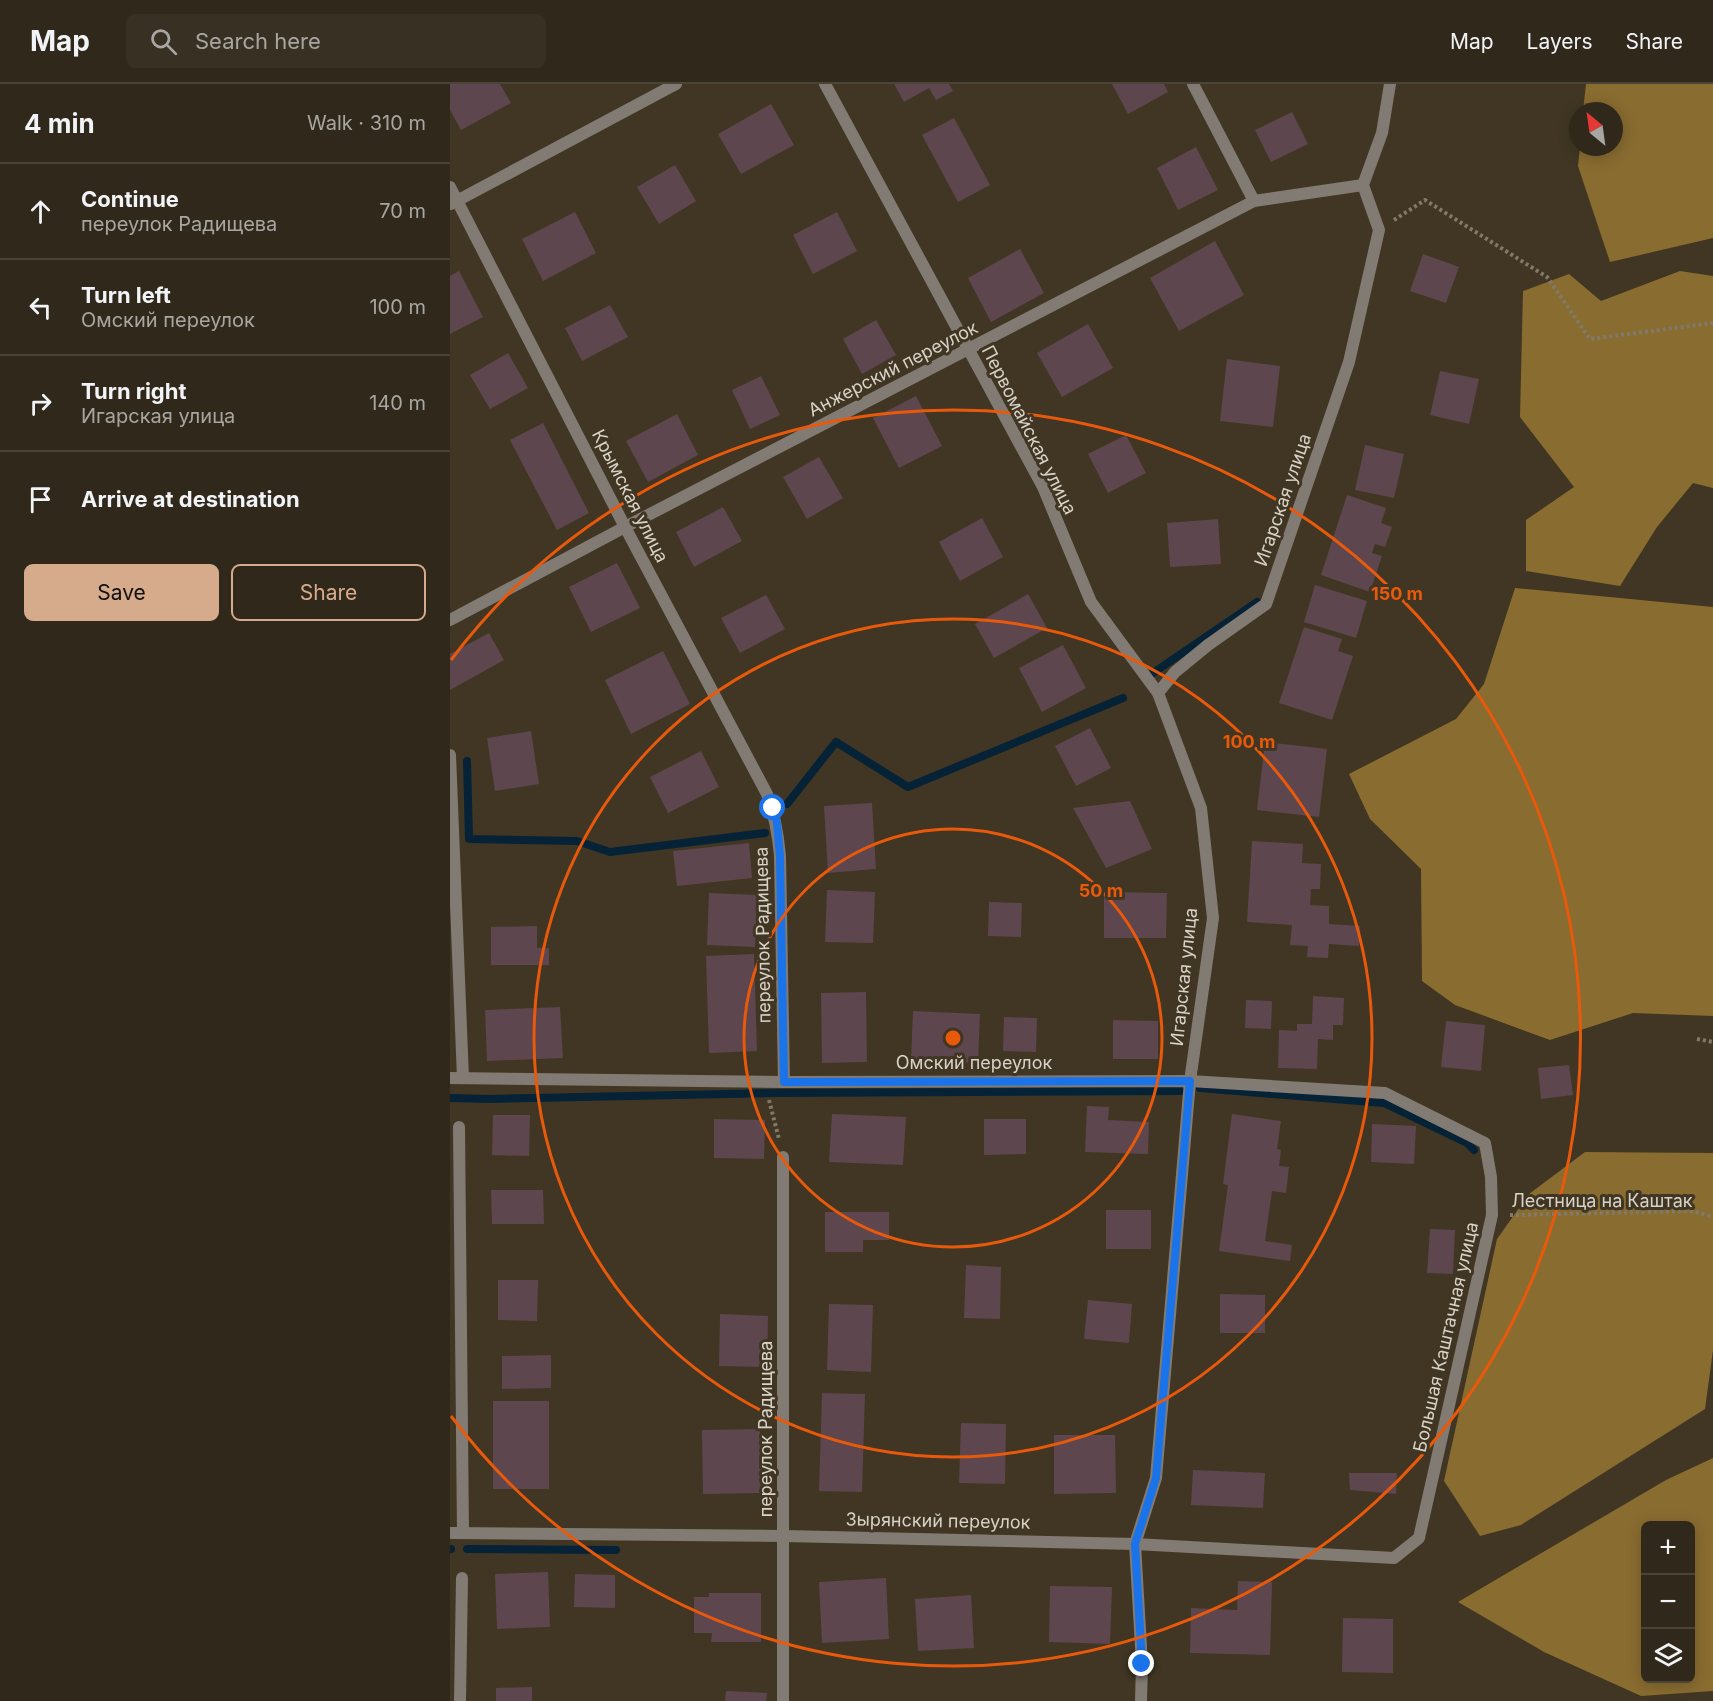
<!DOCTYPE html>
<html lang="en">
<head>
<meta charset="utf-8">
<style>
  :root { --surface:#30281a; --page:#383023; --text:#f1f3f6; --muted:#a8a6a2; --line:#4b4439; --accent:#d6ab8b }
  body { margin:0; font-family:Inter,sans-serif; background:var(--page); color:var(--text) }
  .controls { position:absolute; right:18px; bottom:18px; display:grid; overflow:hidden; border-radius:9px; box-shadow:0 3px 15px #0003 }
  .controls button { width:54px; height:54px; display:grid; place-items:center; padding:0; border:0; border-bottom:2px solid var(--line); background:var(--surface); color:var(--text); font:30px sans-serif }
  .compass { position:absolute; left:1119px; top:18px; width:54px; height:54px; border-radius:50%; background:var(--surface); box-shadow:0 3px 15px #0003; rotate:331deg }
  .stop { position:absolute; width:18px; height:18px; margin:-14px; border:4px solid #1a73e8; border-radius:50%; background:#fff }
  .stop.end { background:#1a73e8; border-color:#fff; box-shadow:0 2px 6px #0008 }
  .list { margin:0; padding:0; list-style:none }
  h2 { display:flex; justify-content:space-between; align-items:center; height:78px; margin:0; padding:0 24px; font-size:26px }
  h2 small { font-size:20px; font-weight:400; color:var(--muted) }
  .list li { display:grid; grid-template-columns:39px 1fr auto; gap:18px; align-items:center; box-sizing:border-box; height:96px; padding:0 24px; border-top:2px solid var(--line) }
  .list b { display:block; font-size:22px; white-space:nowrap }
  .list p { margin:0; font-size:20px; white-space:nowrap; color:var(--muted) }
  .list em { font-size:20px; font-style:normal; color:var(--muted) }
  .actions { display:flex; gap:12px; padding:18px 24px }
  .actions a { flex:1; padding:14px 0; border:2px solid var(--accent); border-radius:9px; text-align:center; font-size:21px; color:var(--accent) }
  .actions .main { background:var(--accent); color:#111 }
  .icon { flex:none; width:33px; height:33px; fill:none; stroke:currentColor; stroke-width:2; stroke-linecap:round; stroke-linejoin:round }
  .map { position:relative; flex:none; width:1263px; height:1617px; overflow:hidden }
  header { display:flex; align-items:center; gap:36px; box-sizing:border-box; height:84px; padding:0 30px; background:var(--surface); border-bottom:2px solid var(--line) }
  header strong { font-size:28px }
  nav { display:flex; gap:33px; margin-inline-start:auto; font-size:21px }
  .search { width:420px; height:54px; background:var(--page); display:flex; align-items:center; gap:15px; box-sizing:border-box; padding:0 21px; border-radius:9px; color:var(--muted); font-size:22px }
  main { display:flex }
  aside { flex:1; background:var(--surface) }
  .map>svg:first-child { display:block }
  .forest { fill:#896c30; fill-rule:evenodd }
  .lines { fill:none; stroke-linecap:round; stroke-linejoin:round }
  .stream { stroke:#062237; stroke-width:8 }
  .building { fill:#5d464d }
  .path { stroke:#817969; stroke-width:4; stroke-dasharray:3 3; stroke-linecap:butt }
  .street { stroke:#827b73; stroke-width:12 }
  .route { stroke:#1a73e8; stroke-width:8 }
  .ring { fill:none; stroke:#e8590c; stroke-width:3 }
  .labels { text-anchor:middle; stroke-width:6; stroke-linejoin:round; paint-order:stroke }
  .street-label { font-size:18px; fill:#d8d2c7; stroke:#403623 }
  .centre { fill:#e8590c; stroke:#403623; stroke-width:3 }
  .ring-label { font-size:18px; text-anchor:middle; font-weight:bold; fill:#e8590c; stroke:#403623; stroke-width:6; stroke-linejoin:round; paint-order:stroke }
</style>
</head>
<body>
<header>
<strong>Map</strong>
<div class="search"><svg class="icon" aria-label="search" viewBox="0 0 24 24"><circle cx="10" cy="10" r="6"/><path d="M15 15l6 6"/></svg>Search here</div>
<nav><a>Map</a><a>Layers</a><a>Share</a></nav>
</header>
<main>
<aside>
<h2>4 min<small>Walk · 310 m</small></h2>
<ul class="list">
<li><svg class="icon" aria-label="ahead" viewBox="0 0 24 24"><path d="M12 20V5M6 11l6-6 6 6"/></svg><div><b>Continue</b><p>переулок Радищева</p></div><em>70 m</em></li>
<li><svg class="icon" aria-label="left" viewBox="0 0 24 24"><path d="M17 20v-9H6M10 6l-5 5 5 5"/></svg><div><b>Turn left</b><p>Омский переулок</p></div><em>100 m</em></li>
<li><svg class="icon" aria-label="right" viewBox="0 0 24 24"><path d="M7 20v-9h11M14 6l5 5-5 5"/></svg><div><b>Turn right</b><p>Игарская улица</p></div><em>140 m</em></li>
<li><svg class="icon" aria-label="arrive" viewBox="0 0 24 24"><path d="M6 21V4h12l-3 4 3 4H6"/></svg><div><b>Arrive at destination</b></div></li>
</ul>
<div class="actions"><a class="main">Save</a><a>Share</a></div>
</aside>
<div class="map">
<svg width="1263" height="1617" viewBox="0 0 1263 1617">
  <rect width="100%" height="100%" fill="#403623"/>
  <!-- forest -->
  <g class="forest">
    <polygon points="1136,0 1263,0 1263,154 1160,178 1128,82 1130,63 1164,63 1164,27 1133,27"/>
    <polygon points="1230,187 1263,192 1263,404 1243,399 1207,443 1170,502 1076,487 1076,436 1124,403 1070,333 1073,207 1119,190 1151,217"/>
    <polygon points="1065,504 1263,523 1263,932 1183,929 1100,956 1005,921 972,897 971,785 920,735 899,690 1006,635 1034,600"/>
    <polygon points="1135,1068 1263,1069 1263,1266 1255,1325 1071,1441 1030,1452 994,1397 1047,1155 1079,1110"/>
    <path d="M 1263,1374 L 1263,1607 L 1191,1612 L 1094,1568 L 1008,1518 L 1216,1396 ZM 1196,1442 L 1240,1442 L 1240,1594 L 1196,1594 Z"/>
  </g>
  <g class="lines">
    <!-- stream -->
    <g class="stream">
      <polyline points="703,589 807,518"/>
      <polyline points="17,677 19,755 127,757 160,768 315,749"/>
      <polyline points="337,720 386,658 458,703 673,614"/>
      <polyline points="750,1004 934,1019 1017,1059 1024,1066"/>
      <polyline points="0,1014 40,1015 326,1009 731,1007"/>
      <polyline points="0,1465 1,1465"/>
      <polyline points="17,1465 166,1466"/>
    </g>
  </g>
  <!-- building -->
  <g class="building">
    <polygon points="0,0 50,0 61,19 11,46 0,26"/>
    <polygon points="444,0 499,0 503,7 486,16 479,4 454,18"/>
    <polygon points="662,0 714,0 718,8 678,30"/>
    <polygon points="321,20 344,61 291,90 268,50"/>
    <polygon points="842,28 858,60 821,78 805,46"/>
    <polygon points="504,34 540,101 508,118 472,51"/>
    <polygon points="746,63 768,106 728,126 707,84"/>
    <polygon points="225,81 246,117 209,140 187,103"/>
    <polygon points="125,128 146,169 93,197 72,155"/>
    <polygon points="387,128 407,167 363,190 343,151"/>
    <polygon points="765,157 794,211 729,247 700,194"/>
    <polygon points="570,165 594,209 541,238 518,194"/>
    <polygon points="973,170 1009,183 996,219 960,207"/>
    <polygon points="9,187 33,233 0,250 0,192"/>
    <polygon points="160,221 178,253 132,277 115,244"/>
    <polygon points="426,236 446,271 412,290 393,255"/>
    <polygon points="638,240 663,284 612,313 587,269"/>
    <polygon points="58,269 78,304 40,325 20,291"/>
    <polygon points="777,275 830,282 823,343 770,337"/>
    <polygon points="990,287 1029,295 1019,340 980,331"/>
    <polygon points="311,292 330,331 300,345 282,306"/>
    <polygon points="466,312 492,362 449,384 423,334"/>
    <polygon points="227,330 248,371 198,398 176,357"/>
    <polygon points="93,339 139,429 107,446 60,356"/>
    <polygon points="676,351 696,389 658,409 638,370"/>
    <polygon points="915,361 954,370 944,414 905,406"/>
    <polygon points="369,373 393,414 357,435 333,393"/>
    <polygon points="897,411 936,424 931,439 942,443 935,463 925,460 922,469 932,472 920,508 871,491"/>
    <polygon points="273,423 292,457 244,483 226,448"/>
    <polygon points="532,434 553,473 510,497 489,458"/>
    <polygon points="768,435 771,480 720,483 717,439"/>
    <polygon points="167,479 190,524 141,548 119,503"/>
    <polygon points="865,501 917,517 906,554 854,538"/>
    <polygon points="578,510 597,544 544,574 525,540"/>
    <polygon points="316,511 335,545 290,569 271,534"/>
    <polygon points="854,543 892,555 888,567 903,572 882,636 829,619"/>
    <polygon points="39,549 54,576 0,606 0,570"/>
    <polygon points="613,561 636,604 592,628 569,584"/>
    <polygon points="213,567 240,620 181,650 155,596"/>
    <polygon points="640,644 661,684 626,702 605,662"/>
    <polygon points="81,647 89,700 45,707 37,654"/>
    <polygon points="815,658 877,665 869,733 807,726"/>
    <polygon points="251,667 269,703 218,729 200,693"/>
    <polygon points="680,717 702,765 656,784 623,724"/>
    <polygon points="422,719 426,785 378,789 374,722"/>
    <polygon points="802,757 853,760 852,779 871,780 870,805 861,805 860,821 879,822 879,840 910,842 909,862 879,860 878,874 857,873 858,862 840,861 842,841 797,838"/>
    <polygon points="299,759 302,794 227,802 223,767"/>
    <polygon points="377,806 425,808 423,859 375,858"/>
    <polygon points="654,808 717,809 716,854 654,854"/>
    <polygon points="259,809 307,811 305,863 257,861"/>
    <polygon points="539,818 572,819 571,853 538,852"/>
    <polygon points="87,842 87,864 99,864 99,881 41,881 41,843"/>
    <polygon points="304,870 307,967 259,969 256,872"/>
    <polygon points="416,908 417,978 372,979 371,909"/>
    <polygon points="863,912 894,914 893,941 883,941 883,956 868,955 867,985 828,984 829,946 847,947 847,940 862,940"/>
    <polygon points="796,916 822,917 821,945 795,944"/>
    <polygon points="110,923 113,974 37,977 35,926"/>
    <polygon points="463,927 530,930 528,979 461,976"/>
    <polygon points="554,933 587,934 586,968 553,967"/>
    <polygon points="663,936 708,937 708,975 663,975"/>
    <polygon points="996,937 1035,941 1031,987 991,983"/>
    <polygon points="1119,981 1123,1011 1091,1015 1088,984"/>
    <polygon points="637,1022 659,1023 658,1036 699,1038 698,1070 635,1068"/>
    <polygon points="382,1030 456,1033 453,1081 379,1078"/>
    <polygon points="782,1030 831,1037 827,1065 831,1066 829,1082 839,1083 836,1109 822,1107 815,1157 842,1161 840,1177 769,1167 778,1101 773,1100"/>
    <polygon points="43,1031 80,1031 79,1072 42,1071"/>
    <polygon points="264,1035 315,1036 314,1075 264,1074"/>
    <polygon points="534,1035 576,1035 576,1070 534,1071"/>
    <polygon points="922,1040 966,1042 964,1080 921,1078"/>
    <polygon points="41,1106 93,1106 94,1140 42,1140"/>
    <rect x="656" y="1126" width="45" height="39"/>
    <polygon points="375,1128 439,1128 439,1156 413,1156 413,1168 375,1168"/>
    <polygon points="980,1145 1005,1146 1003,1190 977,1189"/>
    <polygon points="516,1181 551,1183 550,1235 514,1234"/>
    <polygon points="48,1196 88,1196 87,1237 48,1236"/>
    <polygon points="770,1210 815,1211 815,1249 770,1249"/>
    <polygon points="638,1216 682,1220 679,1259 634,1255"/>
    <polygon points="379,1220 423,1221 421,1288 377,1286"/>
    <polygon points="270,1230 318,1232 317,1283 269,1282"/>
    <polygon points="101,1271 101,1304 52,1305 52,1272"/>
    <polygon points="372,1309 415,1310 412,1408 369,1407"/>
    <rect x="43" y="1317" width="56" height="88"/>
    <polygon points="511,1339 556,1340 555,1400 509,1399"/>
    <polygon points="310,1345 311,1409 253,1410 252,1346"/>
    <polygon points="604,1351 665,1351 666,1409 604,1410"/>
    <polygon points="743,1386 815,1389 813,1424 741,1421"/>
    <polygon points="899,1389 947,1389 946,1410 900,1406"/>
    <polygon points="98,1488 100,1543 47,1545 45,1490"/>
    <polygon points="125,1490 165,1491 165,1524 124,1523"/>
    <polygon points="436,1494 439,1555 372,1559 369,1498"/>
    <polygon points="788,1497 822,1498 820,1571 740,1569 741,1524 787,1526"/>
    <polygon points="600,1502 662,1503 660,1560 599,1558"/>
    <polygon points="259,1509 311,1509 311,1558 261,1558 262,1549 244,1549 244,1513 259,1513"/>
    <polygon points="521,1511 524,1564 468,1567 465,1515"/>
    <polygon points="893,1534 943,1535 943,1589 892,1588"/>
    <polygon points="82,1603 82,1617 46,1617 46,1604"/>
    <polygon points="276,1607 317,1609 316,1617 275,1617"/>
  </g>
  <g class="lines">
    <!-- path -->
    <g class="path">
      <polyline points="944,136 975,116 1097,193 1140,255 1263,239"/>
      <polyline points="1247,955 1263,958"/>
      <polyline points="319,1016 329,1055"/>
      <polyline points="1060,1131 1243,1127 1263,1133"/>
    </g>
    <!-- street -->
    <g class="street">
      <polyline points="375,0 593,403 641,518 708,609"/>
      <polyline points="743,0 804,117"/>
      <path d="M 0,103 L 175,443 L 317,710 C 325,731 328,750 330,772 L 334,998"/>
      <polyline points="1,120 226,0"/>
      <polyline points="0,536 175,443 804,117 913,101"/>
      <polyline points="0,671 13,994"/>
      <polyline points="0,994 334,998 740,997 935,1009 1035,1059 1041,1093 1042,1131 969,1454 944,1474 685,1460 334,1452 0,1449"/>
      <polyline points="9,1043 13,1449"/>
      <polyline points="10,1617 12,1494"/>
      <polyline points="333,1617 333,1073"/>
      <polyline points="691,1617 692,1580 685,1460 706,1394 740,997 763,834 751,724 708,609 725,588 758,561 816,520 899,278 929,146 913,101 932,49 940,0"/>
    </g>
  </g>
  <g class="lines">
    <!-- route -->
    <polyline class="route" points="323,724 327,739 330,772 334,998 740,997 706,1394 685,1460 692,1580"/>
  </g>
  <!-- distance rings -->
  <g class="ring">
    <circle cx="503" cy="954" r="209"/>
    <circle cx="503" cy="954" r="419"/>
    <path d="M1 576A628 628 0 1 1 1 1332"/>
  </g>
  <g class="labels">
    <!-- street labels -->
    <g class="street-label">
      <text transform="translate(443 285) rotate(-27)" y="6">Анжерский переулок</text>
      <text transform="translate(579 346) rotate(63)" y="6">Первомайская улица</text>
      <text transform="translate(180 412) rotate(63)" y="6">Крымская улица</text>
      <text transform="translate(833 416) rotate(-71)" y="6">Игарская улица</text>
      <text transform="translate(313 851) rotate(-91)" y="6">переулок Радищева</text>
      <text transform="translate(734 893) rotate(-84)" y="6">Игарская улица</text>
      <text x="524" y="985">Омский переулок</text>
      <text x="1152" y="1123">Лестница на Каштак</text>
      <text transform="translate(996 1253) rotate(-77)" y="6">Большая Каштачная улица</text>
      <text transform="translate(316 1345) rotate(-90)" y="6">переулок Радищева</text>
      <text transform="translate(488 1437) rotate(1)" y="6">Зырянский переулок</text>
    </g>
  </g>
  <circle cx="503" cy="954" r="9" class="centre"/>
  <g class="ring-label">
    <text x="947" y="516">150 m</text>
    <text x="799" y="664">100 m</text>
    <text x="651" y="813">50 m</text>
  </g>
</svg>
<div class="controls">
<button>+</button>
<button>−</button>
<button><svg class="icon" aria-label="layers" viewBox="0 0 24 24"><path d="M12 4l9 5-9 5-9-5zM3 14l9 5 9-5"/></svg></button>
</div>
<svg class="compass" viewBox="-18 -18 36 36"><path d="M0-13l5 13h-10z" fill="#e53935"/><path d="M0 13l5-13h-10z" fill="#a8a6a2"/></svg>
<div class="stop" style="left:323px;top:724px"></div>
<div class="stop end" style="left:692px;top:1580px"></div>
</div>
</main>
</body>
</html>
